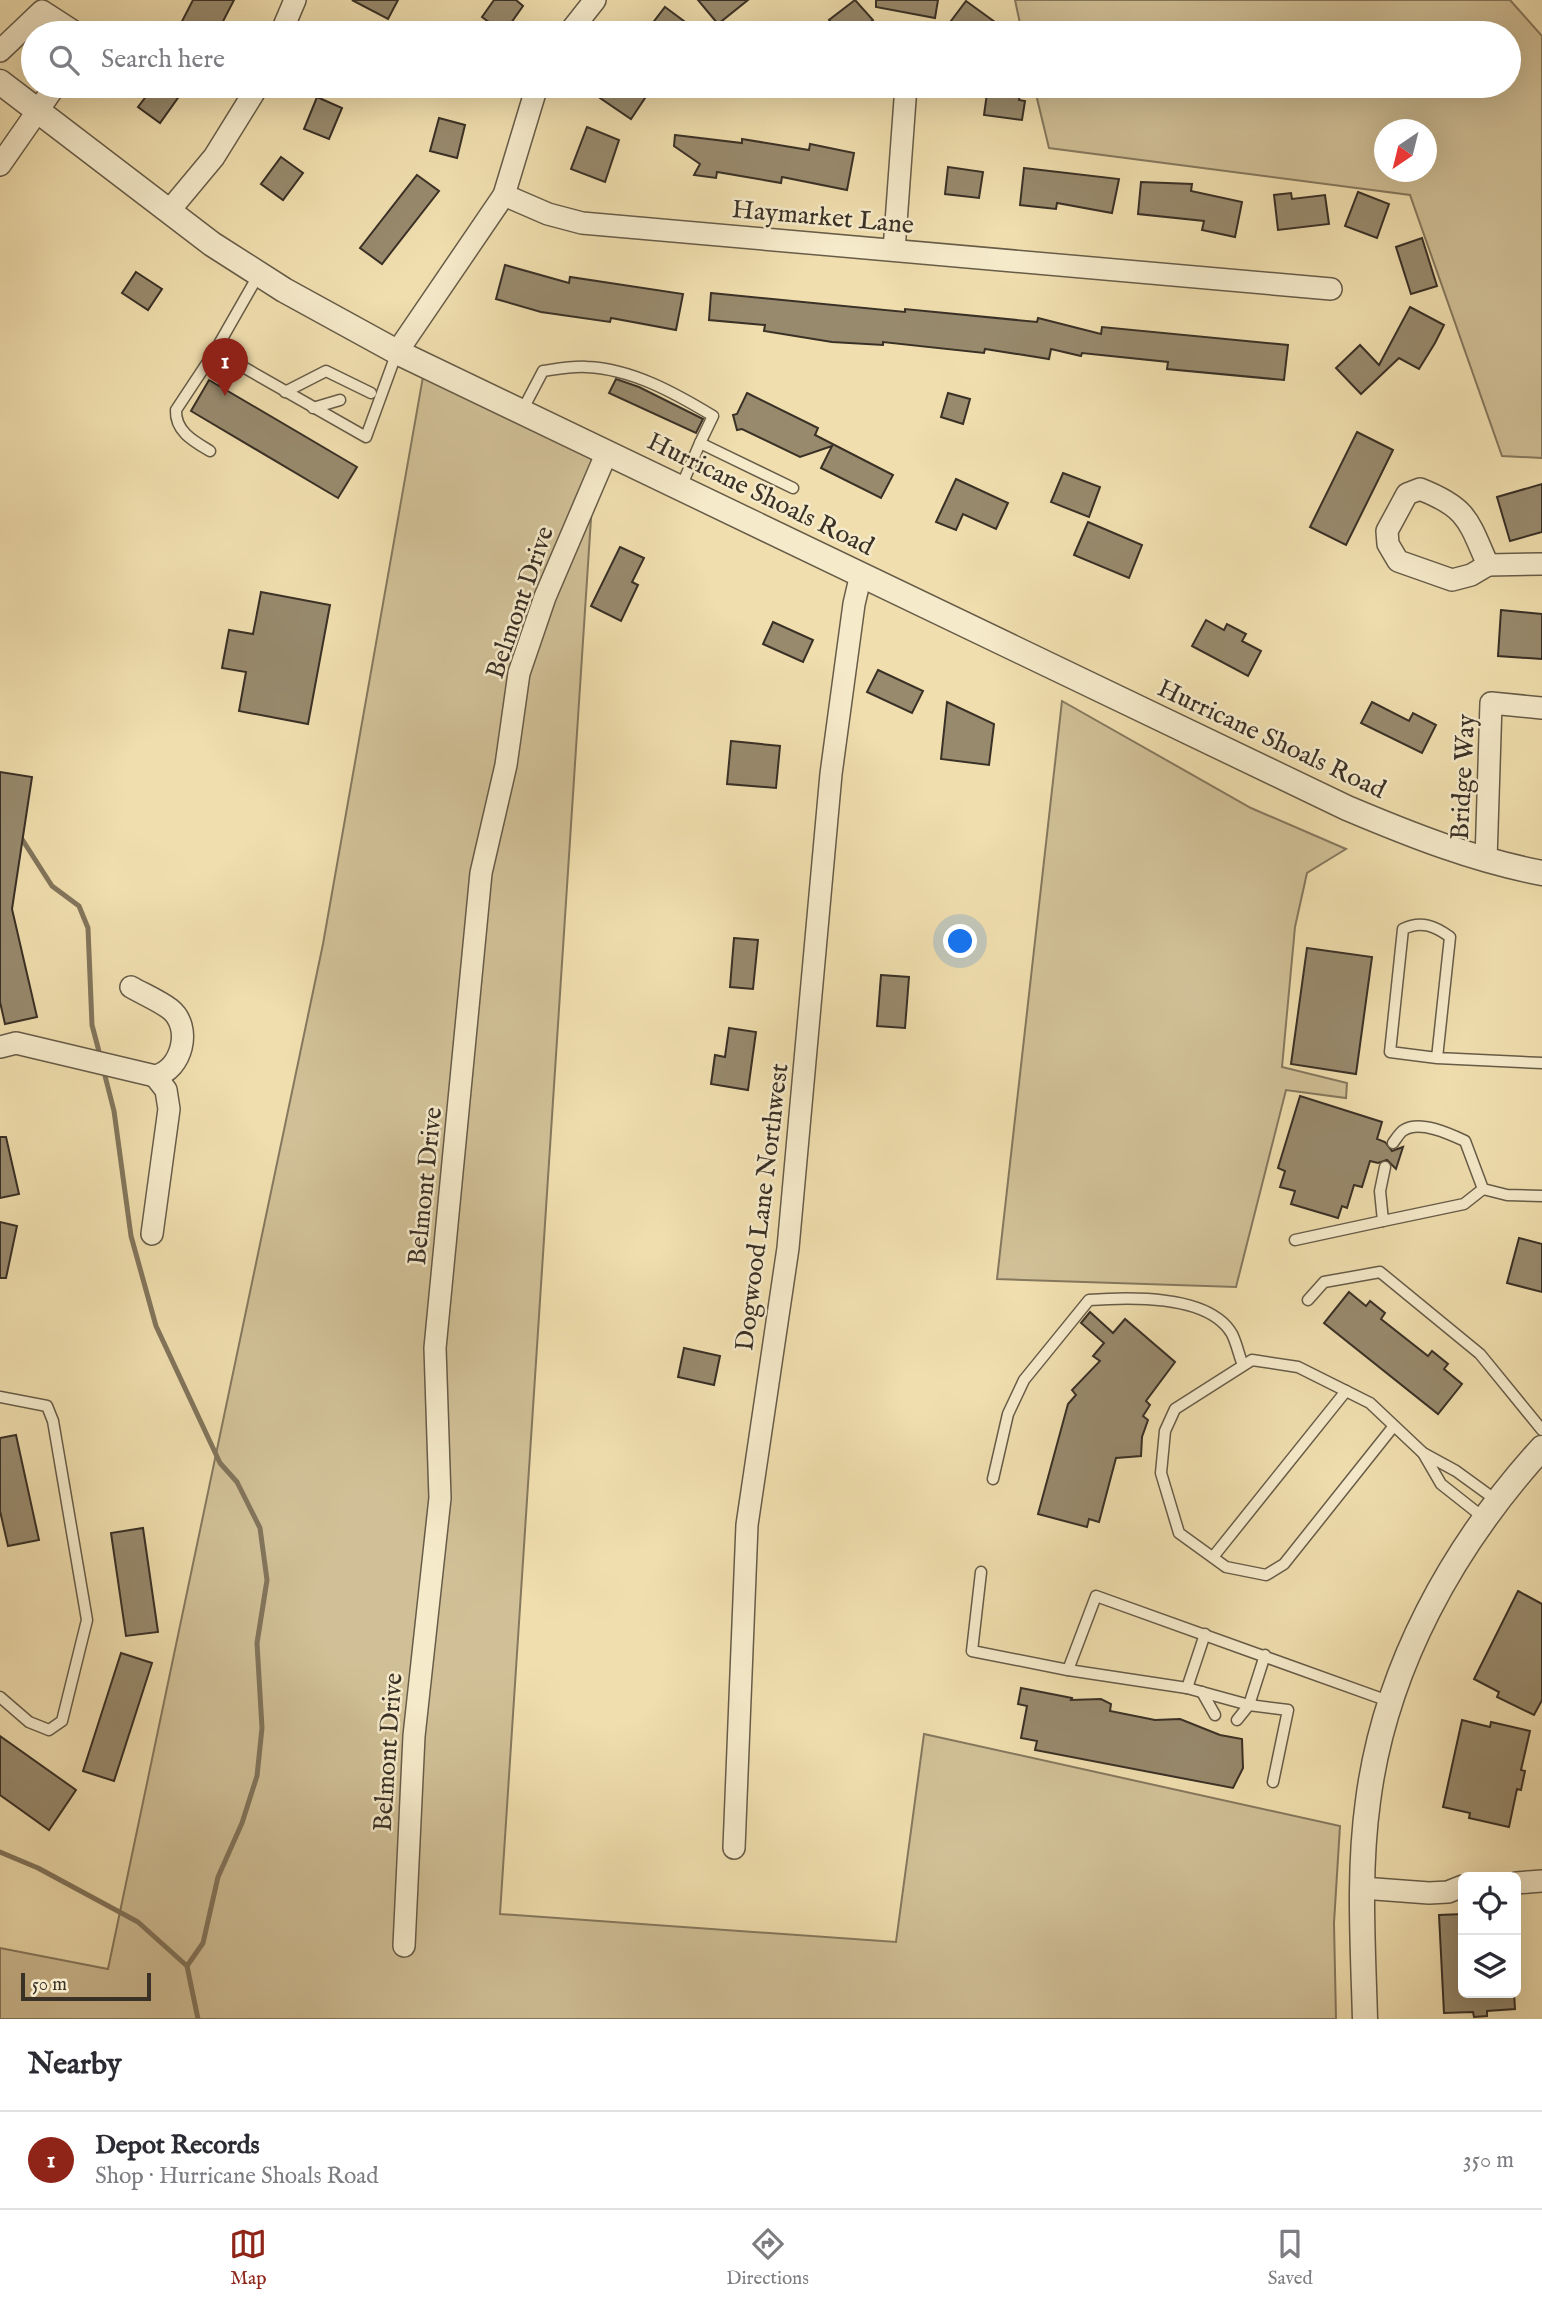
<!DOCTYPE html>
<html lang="en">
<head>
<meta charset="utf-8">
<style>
  :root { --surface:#fff; --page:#f2f2f3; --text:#2b2b33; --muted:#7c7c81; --line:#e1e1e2; --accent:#8f2418 }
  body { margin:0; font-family:"IM FELL English",serif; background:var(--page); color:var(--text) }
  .controls { position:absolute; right:21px; bottom:21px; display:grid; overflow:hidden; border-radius:10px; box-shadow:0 7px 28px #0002 }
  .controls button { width:63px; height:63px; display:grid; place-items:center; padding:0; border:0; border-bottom:2px solid var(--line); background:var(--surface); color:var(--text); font:35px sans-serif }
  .compass { position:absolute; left:1374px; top:119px; width:63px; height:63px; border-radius:50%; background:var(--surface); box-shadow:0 7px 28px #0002; rotate:215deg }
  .scale { position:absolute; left:21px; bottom:18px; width:130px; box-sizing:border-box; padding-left:7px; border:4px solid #393026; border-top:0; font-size:19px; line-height:24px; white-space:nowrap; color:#393026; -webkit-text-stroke:5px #f5eaca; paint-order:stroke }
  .you { position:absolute; left:961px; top:942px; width:24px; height:24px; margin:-18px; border:5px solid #fff; border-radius:50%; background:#1a73e8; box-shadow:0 0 0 10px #1a73e833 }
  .badge { display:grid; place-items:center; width:46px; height:46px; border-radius:50%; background:var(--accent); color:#fff; font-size:23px; font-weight:700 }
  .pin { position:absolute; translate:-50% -58px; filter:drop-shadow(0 2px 4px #0008) }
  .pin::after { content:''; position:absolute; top:37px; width:24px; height:21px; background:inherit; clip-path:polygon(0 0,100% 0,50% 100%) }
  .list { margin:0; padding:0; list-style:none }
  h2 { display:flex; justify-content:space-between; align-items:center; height:91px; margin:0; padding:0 28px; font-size:30px }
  h2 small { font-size:23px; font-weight:400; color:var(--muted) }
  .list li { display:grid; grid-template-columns:46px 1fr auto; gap:21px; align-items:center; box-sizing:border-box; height:98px; padding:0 28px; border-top:2px solid var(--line) }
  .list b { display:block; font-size:26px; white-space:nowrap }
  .list p { margin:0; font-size:23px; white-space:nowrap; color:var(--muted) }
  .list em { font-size:23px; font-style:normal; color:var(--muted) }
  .icon { flex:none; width:38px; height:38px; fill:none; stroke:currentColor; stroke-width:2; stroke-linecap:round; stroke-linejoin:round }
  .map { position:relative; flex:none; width:1542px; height:2019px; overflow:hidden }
  .search { position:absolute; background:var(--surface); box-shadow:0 7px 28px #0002; left:21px; right:21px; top:21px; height:77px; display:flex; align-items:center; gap:18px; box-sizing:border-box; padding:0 24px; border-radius:38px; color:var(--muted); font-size:26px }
  .sheet { height:189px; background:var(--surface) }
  nav { display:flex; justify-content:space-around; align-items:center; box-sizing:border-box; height:98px; border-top:2px solid var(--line); background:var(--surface); font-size:19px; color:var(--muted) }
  nav a { display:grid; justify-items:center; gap:4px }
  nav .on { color:var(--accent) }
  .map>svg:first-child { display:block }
  .green { fill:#d1c097; stroke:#85785e; stroke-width:2; fill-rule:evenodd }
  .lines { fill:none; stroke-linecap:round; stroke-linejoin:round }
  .stream { stroke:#82755c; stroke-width:5 }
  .building { fill:#988a6d; stroke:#393026; stroke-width:2 }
  .service-casing { stroke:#675c48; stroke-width:13 }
  .minor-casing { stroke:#675c48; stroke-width:24 }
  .tertiary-casing { stroke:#675c48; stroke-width:27 }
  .service { stroke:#f5eaca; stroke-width:10 }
  .minor { stroke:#f5eaca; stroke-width:21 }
  .tertiary { stroke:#f5eaca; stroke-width:24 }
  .labels { text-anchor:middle; stroke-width:5; stroke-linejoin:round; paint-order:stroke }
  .street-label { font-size:26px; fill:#393026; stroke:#f5eaca }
</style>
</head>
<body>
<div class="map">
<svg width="1542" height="2019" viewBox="0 0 1542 2019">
  <rect width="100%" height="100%" fill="#f0deae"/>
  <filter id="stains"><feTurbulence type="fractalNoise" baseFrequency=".00286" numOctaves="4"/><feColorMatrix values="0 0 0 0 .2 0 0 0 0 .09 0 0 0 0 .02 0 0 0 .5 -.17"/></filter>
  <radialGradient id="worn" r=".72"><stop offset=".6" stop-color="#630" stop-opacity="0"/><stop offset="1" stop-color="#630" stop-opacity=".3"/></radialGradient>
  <!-- green -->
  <g class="green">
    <path d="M 1015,0 L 1510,0 L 1542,36 L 1542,458 L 1502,456 L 1410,195 L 1049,148 L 1034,86 L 1509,86 L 1509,33 L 1022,33 ZM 1384,130 L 1426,130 L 1426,172 L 1384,172 Z"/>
    <polygon points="424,371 595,457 500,1914 896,1942 924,1734 1340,1826 1334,1923 1336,2019 0,2019 0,1948 108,1969 323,944"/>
    <polygon points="1062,701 1251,808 1346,849 1307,873 1295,927 1282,1067 1347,1083 1346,1098 1286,1090 1236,1287 997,1279"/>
  </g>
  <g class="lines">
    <!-- stream -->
    <g class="stream">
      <polyline points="20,836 52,886 79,906 88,928 92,1025 101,1059"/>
      <polyline points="103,1068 114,1111 131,1236 156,1326 220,1463 237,1482 260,1528 267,1580 257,1643 262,1728 257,1776 242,1823 218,1877 203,1943 187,1966"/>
      <polyline points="0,1852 38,1868 138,1922 187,1966 198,2019"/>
    </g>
  </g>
  <!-- building -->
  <g class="building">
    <polygon points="193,0 234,0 217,33 190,33 179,27"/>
    <polygon points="352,0 398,0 388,19"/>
    <polygon points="494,0 516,0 523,6 504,33 482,17"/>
    <polygon points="698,0 748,0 718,24"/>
    <polygon points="855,0 873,20 856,33 840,33 829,20"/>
    <polygon points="876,0 938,0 935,18 876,7"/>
    <polygon points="966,1 1010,33 942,33"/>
    <polygon points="665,7 700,33 645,33"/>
    <polygon points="154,86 167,86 180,95 160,123 138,107"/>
    <polygon points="608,86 653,86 631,119 600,98"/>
    <polygon points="988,86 1021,86 1019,100 1025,101 1022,120 984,115"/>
    <polygon points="317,97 342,108 329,139 304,129"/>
    <polygon points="439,118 465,125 457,158 430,151"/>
    <polygon points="587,127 619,140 605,182 571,169"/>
    <polygon points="675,135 742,143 742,139 809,150 810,144 854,153 847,190 782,177 781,183 717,172 716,178 694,175 700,164 674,146"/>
    <polygon points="281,157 303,173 283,200 261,184"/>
    <polygon points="948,167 983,172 979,198 945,194"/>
    <polygon points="1024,168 1119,179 1112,213 1057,203 1056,209 1020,205"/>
    <polygon points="417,175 439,191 382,264 360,248"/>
    <polygon points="1141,182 1192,184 1191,191 1242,202 1235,237 1202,230 1204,221 1138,214"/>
    <polygon points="1358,192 1389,204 1377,238 1345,226"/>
    <polygon points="1291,193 1292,199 1325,195 1329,224 1278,230 1274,195"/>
    <polygon points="1422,238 1437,286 1411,294 1396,247"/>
    <polygon points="505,265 569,283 570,277 683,294 676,330 611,318 610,322 541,312 496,299"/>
    <polygon points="136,272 162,289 148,310 122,293"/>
    <polygon points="711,293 905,312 905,309 1037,322 1038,318 1101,334 1102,327 1288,345 1284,380 1167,369 1168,362 1082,353 1081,356 1051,349 1049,359 985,349 984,353 883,342 883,345 832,342 764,331 765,325 709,320"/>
    <polygon points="1410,307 1444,325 1435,343 1419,369 1399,358 1361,394 1336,368 1360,345 1379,365"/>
    <polygon points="616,379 639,387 703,419 696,433 609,393"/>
    <polygon points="209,380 357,467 338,498 191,411"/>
    <polygon points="747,393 818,428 815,435 893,475 881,498 821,468 832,446 800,457 742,429 737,430 733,415 737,414"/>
    <polygon points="948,393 970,399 963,424 941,417"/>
    <polygon points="1357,432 1393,450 1346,545 1310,527"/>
    <polygon points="1063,473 1100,487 1089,517 1051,502"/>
    <polygon points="956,479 1008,503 996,529 963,514 956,530 936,522"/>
    <polygon points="1542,484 1542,532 1510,541 1497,497"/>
    <polygon points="1088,522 1142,545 1129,578 1074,555"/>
    <polygon points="620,547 644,558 632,582 638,585 621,621 591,606"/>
    <polygon points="261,592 330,605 308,724 239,711 246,672 222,668 229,630 253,634"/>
    <polygon points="1501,610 1542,614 1542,659 1498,656"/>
    <polygon points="1206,620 1224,630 1227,624 1246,634 1242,641 1261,651 1248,676 1192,646"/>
    <polygon points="773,622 813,640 803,662 763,644"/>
    <polygon points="878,670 923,691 912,713 867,692"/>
    <polygon points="947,702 994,724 989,765 941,759"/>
    <polygon points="1372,702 1409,721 1413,713 1436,725 1422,753 1361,723"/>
    <polygon points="731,741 780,746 776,788 727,784"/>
    <polygon points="0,772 32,777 12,909 37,1017 5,1024 0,1002"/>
    <polygon points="734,938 758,940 753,989 730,987"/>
    <polygon points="1307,948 1372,957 1356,1074 1291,1064"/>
    <polygon points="881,975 909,977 905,1028 877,1026"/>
    <polygon points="729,1028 756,1032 748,1090 711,1084 715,1055 725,1057"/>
    <polygon points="1300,1096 1382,1122 1377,1139 1385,1142 1392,1151 1403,1147 1396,1169 1387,1160 1378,1163 1370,1161 1362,1187 1354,1185 1347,1208 1342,1206 1338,1218 1291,1204 1295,1191 1280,1187 1285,1171 1278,1168"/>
    <polygon points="0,1137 6,1137 19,1194 0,1198"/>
    <polygon points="0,1222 17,1226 6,1278 0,1278"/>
    <polygon points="1519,1238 1542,1244 1542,1292 1507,1283"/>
    <polygon points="1349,1292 1366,1306 1370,1301 1385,1313 1381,1319 1428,1356 1432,1351 1448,1364 1444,1369 1462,1384 1438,1414 1324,1323"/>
    <polygon points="1090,1312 1113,1333 1125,1319 1175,1362 1146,1401 1150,1405 1143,1416 1148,1420 1142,1437 1141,1456 1116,1458 1099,1522 1089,1519 1087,1527 1038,1514 1068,1404 1076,1395 1072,1390 1100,1361 1093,1356 1104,1343 1081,1323"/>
    <polygon points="684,1348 720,1356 714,1385 678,1377"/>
    <polygon points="16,1435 39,1540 8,1546 0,1511 0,1438"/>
    <polygon points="143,1528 158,1632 126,1636 111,1533"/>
    <polygon points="1518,1591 1542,1604 1542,1700 1534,1715 1497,1697 1499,1692 1474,1679"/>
    <polygon points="121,1653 152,1663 114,1781 83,1771"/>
    <polygon points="1021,1688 1072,1698 1071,1700 1101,1699 1111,1704 1110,1711 1155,1720 1180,1719 1220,1735 1242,1739 1243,1768 1233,1788 1035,1750 1037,1741 1021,1738 1027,1706 1018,1704"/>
    <polygon points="1462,1720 1490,1727 1491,1722 1530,1731 1521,1770 1525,1771 1521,1790 1517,1789 1509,1827 1469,1818 1470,1813 1443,1807"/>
    <polygon points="0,1736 76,1790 49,1830 0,1795"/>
    <polygon points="1463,1914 1463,1993 1514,1993 1515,2009 1487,2011 1487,2016 1474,2017 1473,2012 1444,2013 1439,1915"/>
  </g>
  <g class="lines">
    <!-- service casing -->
    <g class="service-casing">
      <g id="service">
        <polyline points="259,274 215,351 366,437 397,352"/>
        <polyline points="285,392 326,371 371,393"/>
        <polyline points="313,408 340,400"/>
        <path d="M 522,411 L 543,371 C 557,369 572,366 587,367 C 632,369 675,393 713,416 L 700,443"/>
        <path d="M 210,451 C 193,441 175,431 176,410 L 215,351"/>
        <polyline points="681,487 700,443 793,488"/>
        <path d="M 1437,1058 L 1450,937 C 1435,926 1421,920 1403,929 L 1390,1052 L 1437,1058 L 1542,1063"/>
        <path d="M 1393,1143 C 1396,1139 1400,1132 1404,1130 C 1420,1120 1450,1134 1465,1141 L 1483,1189 L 1507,1195 L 1542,1196"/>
        <polyline points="1385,1167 1380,1191 1383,1221 1464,1204 1483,1189"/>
        <polyline points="1295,1240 1383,1221"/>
        <polyline points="1308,1300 1324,1282 1380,1272 1480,1354 1542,1430"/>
        <polyline points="0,1397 47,1406 53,1421 87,1620 62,1721 49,1730 29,1722 0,1697"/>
        <polyline points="1393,1427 1284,1564 1266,1575 1226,1567 1179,1533 1161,1473 1165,1431 1175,1409 1252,1360 1298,1367 1370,1403 1423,1453 1456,1471 1496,1500"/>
        <polyline points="1423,1453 1441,1484 1484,1518"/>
        <path d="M 993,1479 L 1008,1414 L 1024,1380 L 1089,1300 C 1129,1297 1209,1294 1232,1334 C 1237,1344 1239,1356 1243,1365"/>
        <polyline points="1213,1557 1346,1391"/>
        <polyline points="981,1572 972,1651 1068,1670"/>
        <polyline points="1265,1655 1249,1705 1187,1688 1068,1670 1096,1596 1391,1702"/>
        <polyline points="1187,1688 1205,1634"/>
        <polyline points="1202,1692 1215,1715"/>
        <polyline points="1237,1720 1249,1705 1288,1710 1273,1782"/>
      </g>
    </g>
    <!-- minor casing -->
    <g class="minor-casing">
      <g id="minor">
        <polyline points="281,33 295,0"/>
        <polyline points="569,33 595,0"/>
        <polyline points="0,51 42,11 76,33"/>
        <polyline points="0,165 55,86"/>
        <polyline points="504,195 548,214 582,223 1331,289"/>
        <polyline points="169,211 214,157 258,86"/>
        <polyline points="894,250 906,86"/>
        <polyline points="397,352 504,195 537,86"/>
        <path d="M 1420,489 C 1468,508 1468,520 1488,565 L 1471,575 L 1452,580 L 1398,561 L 1388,544 L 1387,531 L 1407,494 Z"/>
        <polyline points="1488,565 1542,564"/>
        <polyline points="1486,860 1491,703 1542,708"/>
        <path d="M 0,1047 L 16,1043 L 155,1076 C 182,1070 193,1027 170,1009 C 158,1000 143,994 131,987"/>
        <polyline points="152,1234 169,1109 166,1090 155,1076"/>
        <polyline points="734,1848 747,1525 788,1248 831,774 854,604 861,574"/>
        <polyline points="1516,1883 1542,1881"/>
        <polyline points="1362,1888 1429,1893 1448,1892 1463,1886"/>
        <polyline points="404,1946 414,1736 440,1498 435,1348 481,873 506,765 519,673 545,597 607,452"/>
      </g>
    </g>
    <!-- tertiary casing -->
    <g class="tertiary-casing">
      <g id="tertiary">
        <path d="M 0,82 L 212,244 L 284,290 L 397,352 L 1347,808 C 1411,835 1474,860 1542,873"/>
        <path d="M 1365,2019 C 1363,1946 1358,1873 1368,1801 C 1385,1668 1453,1546 1542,1448"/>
      </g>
    </g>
    <!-- service -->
    <use href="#service" class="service"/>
    <!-- minor -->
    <use href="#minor" class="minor"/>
    <!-- tertiary -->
    <use href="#tertiary" class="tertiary"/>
  </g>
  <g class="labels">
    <!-- street labels -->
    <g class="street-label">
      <text transform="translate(823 216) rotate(5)" y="9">Haymarket Lane</text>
      <text transform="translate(761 493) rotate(26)" y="9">Hurricane Shoals Road</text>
      <text transform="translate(519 602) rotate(-71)" y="9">Belmont Drive</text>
      <text transform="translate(1272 738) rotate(25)" y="9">Hurricane Shoals Road</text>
      <text transform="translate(1462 777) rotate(-87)" y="9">Bridge Way</text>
      <text transform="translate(424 1186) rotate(-84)" y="9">Belmont Drive</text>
      <text transform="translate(761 1207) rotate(-83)" y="9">Dogwood Lane Northwest</text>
      <text transform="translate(387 1752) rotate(-86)" y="9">Belmont Drive</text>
    </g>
  </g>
  <rect width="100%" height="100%" filter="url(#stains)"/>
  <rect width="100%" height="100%" fill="url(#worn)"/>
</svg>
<div class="controls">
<button><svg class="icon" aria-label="locate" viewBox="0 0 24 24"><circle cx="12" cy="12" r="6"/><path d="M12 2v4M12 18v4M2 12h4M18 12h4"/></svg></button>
<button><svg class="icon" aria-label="layers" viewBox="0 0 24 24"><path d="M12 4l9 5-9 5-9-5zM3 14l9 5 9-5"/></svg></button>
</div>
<svg class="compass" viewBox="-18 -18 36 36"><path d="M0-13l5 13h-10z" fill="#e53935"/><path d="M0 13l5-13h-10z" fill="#7c7c81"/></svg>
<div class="scale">50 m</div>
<div class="you"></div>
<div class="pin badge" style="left:225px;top:396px">1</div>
<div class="search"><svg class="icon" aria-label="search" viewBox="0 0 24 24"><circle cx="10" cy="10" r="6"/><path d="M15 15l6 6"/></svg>Search here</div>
</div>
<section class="sheet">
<h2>Nearby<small></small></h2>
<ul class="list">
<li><span class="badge">1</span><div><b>Depot Records</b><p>Shop · Hurricane Shoals Road</p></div><em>350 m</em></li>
</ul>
</section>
<nav>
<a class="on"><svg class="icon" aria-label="map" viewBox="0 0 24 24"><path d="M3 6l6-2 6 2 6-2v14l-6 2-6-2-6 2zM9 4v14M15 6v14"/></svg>Map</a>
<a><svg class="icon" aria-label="directions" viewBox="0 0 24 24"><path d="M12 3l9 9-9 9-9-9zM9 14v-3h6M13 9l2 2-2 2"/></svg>Directions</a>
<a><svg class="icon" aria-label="saved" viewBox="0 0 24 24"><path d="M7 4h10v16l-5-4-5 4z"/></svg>Saved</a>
</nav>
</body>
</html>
